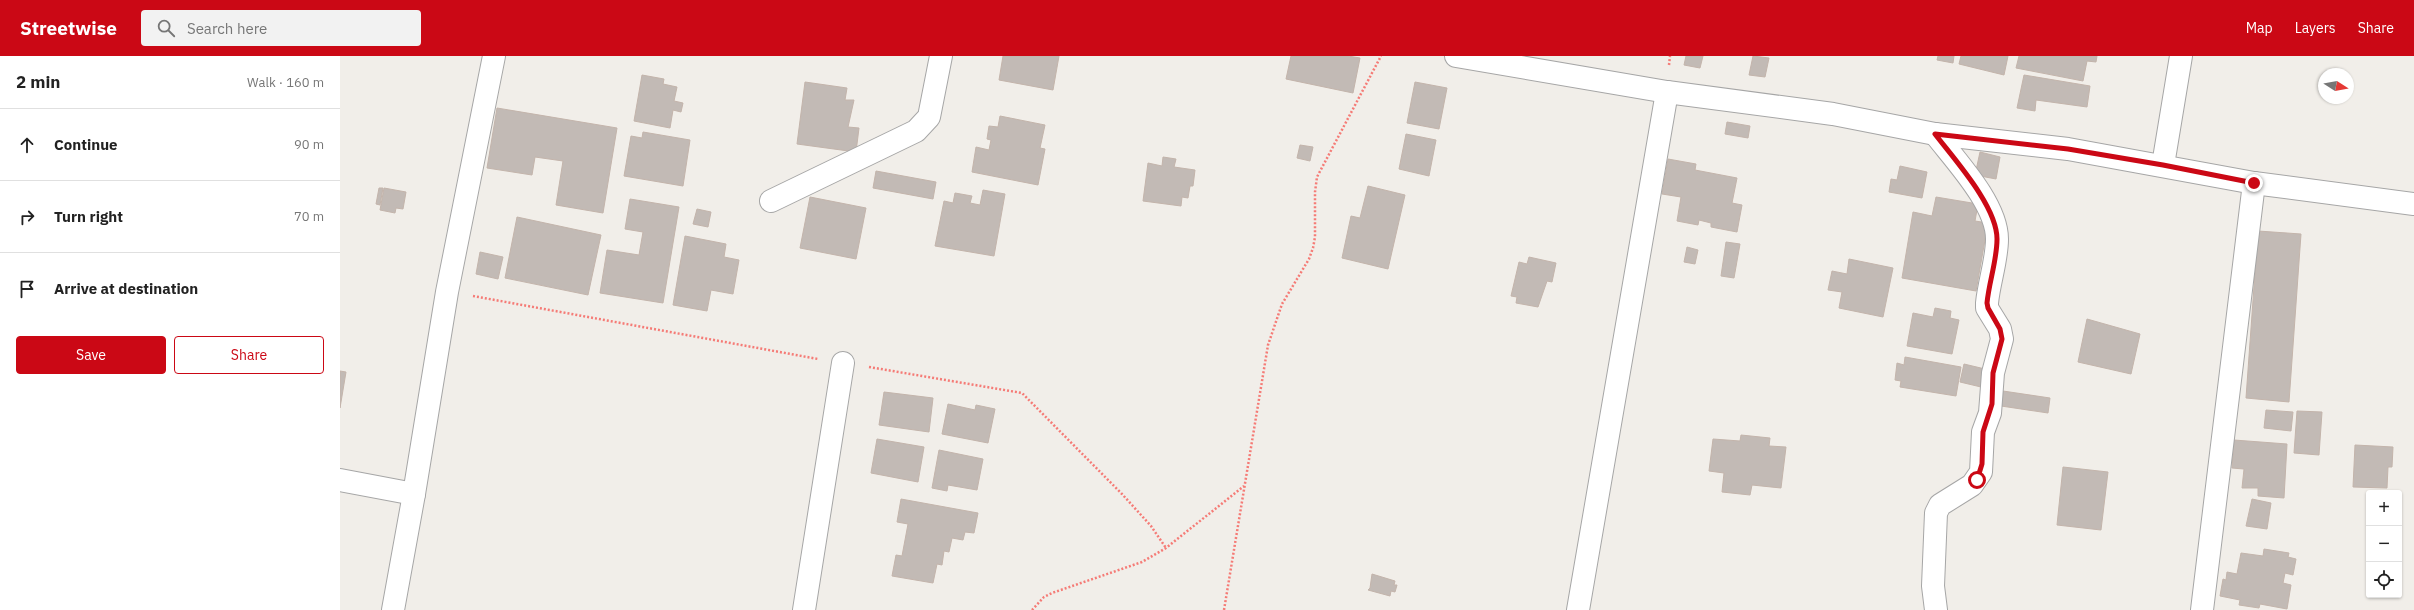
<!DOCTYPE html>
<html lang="en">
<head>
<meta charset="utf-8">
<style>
  :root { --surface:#fff; --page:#f2f2f2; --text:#222; --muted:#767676; --line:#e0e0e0; --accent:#cb0815 }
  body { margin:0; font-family:"IBM Plex Sans",sans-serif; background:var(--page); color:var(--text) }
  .controls { position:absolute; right:12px; bottom:12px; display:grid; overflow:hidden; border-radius:4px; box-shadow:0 1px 3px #0004 }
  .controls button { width:36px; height:36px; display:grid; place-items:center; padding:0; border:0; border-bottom:1px solid var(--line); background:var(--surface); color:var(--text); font:20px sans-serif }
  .compass { position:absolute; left:1978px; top:12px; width:36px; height:36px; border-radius:50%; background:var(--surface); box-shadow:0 1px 3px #0004; rotate:101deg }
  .stop { position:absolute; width:12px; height:12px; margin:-9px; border:3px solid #cb0815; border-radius:50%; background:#fff }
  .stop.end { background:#cb0815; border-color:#fff; box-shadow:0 1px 4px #0008 }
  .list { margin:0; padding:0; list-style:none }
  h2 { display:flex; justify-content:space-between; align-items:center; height:52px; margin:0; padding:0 16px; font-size:17px }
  h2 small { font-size:13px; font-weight:400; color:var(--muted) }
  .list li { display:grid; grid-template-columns:26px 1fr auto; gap:12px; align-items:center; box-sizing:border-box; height:72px; padding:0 16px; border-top:1px solid var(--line) }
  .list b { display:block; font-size:15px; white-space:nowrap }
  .list em { font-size:13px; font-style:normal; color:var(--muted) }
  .actions { display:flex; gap:8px; padding:12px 16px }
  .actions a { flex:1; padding:9px 0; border:1px solid var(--accent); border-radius:4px; text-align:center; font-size:14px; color:var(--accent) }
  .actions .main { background:var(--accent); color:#fff }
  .icon { flex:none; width:22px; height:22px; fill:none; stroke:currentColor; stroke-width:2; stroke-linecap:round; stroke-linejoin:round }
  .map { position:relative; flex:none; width:2074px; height:554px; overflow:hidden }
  header { display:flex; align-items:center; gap:24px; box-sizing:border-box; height:56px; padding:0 20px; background:var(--accent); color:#fff }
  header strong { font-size:19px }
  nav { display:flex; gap:22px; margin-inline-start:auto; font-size:14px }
  .search { width:280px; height:36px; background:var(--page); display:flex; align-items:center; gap:10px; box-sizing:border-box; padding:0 14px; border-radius:4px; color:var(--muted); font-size:15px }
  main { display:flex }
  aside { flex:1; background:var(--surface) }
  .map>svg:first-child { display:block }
  .building { fill:#c2bab5; stroke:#c3b4ab }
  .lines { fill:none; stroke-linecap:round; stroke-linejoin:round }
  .minor-casing { stroke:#a6a6a6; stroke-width:24 }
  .path { stroke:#f57b76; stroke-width:2.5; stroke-dasharray:2 2; stroke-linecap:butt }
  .minor { stroke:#fff; stroke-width:22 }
  .route { stroke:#cb0815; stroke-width:5 }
</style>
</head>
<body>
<header>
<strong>Streetwise</strong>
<div class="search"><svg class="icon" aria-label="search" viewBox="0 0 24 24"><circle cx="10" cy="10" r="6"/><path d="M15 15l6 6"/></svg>Search here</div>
<nav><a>Map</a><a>Layers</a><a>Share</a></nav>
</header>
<main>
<aside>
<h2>2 min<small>Walk · 160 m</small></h2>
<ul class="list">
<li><svg class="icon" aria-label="ahead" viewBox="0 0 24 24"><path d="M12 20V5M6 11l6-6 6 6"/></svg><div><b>Continue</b></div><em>90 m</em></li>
<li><svg class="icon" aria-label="right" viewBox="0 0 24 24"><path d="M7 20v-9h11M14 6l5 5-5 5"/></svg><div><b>Turn right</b></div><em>70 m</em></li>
<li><svg class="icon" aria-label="arrive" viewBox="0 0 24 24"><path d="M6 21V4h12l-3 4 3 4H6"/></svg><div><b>Arrive at destination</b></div></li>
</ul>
<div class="actions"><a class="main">Save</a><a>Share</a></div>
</aside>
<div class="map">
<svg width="2074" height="554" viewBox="0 0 2074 554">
  <rect width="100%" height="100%" fill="#f1eee9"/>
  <!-- building -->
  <g class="building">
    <polygon points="663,0 719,0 713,34 659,24"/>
    <polygon points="951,0 1008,0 1020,2 1013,37 946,23"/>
    <polygon points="1346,0 1363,0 1360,12 1344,9"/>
    <polygon points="1413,0 1429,2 1425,21 1409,19"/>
    <polygon points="1598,0 1614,0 1613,7 1597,4"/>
    <polygon points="1621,0 1668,0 1664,19 1619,8"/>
    <polygon points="1679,0 1757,0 1756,6 1747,5 1743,25 1676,12"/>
    <polygon points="302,19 324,23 323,28 337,31 334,45 343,47 341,56 333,54 330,72 294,65"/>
    <polygon points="1684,19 1750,30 1747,51 1696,44 1695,55 1677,52"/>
    <polygon points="465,26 507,32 505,44 514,44 508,71 519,72 516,96 457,88"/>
    <polygon points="1075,26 1107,32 1099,73 1067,67"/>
    <polygon points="157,52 277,72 263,157 216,149 223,105 195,101 192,119 147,112"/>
    <polygon points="660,60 705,69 700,92 705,93 698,129 632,116 636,91 649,94 651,84 647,83 649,70 658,71"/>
    <polygon points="1387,66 1410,70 1408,82 1385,78"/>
    <polygon points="303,76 350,84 343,130 284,120 291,80 302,82"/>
    <polygon points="1066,78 1096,84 1089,120 1059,113"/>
    <polygon points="960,89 973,91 970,105 957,102"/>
    <polygon points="1640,96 1660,101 1656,123 1635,119"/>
    <polygon points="823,101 836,103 834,111 855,114 853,130 850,130 848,142 842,141 841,150 803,145 808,107 822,110"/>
    <polygon points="1328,103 1356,108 1355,114 1397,122 1392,147 1402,149 1397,176 1371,171 1371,167 1359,164 1358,169 1337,165 1341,141 1322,138"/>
    <polygon points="1560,110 1587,116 1582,142 1549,136 1551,123 1557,124"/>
    <polygon points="536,115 596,126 593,143 533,132"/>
    <polygon points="1028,130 1065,139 1048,213 1002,202 1011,160 1020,162"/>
    <polygon points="39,132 43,132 40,149 36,148"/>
    <polygon points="44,132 66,136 63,153 56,152 55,157 40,154"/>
    <polygon points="643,134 665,138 654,200 595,190 604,145 613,147 615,137 632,140 630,147 640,149"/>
    <polygon points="470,141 526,152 516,203 460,192"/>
    <polygon points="1596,141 1638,148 1635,165 1648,167 1636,235 1562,222 1573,156 1592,160"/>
    <polygon points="290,143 339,151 323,247 260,237 267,194 299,199 303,176 285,173"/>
    <polygon points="357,153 371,156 368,171 353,168"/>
    <polygon points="177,161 261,179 248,239 165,222"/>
    <polygon points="1918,175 1961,178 1949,346 1906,342"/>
    <polygon points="345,180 386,188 384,201 399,204 393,238 371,234 367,255 333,249"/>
    <polygon points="1386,186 1400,188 1394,222 1381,220"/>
    <polygon points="1347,191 1358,194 1355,208 1344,206"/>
    <polygon points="140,196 163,201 158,223 136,218"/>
    <polygon points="1189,201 1216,207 1212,226 1207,225 1198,251 1176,247 1177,241 1171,240 1179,206 1187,208"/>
    <polygon points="1509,203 1553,212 1543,261 1499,252 1502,236 1488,234 1492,215 1507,218"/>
    <polygon points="1595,252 1611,255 1610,262 1619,264 1612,298 1567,290 1573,257 1593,261"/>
    <polygon points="1747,263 1800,278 1791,318 1738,306"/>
    <polygon points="1565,301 1621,311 1616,340 1560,331 1561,325 1555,324 1557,307 1564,309"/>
    <polygon points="1624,308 1645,313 1641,331 1620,326"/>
    <polygon points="0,315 6,316 0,352"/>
    <polygon points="1663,335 1710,342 1708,357 1661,350"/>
    <polygon points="544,336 593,342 589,376 539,369"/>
    <polygon points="608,348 635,354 636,349 655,353 648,387 602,378"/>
    <polygon points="1926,354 1953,356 1951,375 1924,372"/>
    <polygon points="1957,355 1982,356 1979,399 1954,397"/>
    <polygon points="1401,379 1430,382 1429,390 1446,391 1441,432 1412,429 1410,439 1382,436 1384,417 1369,415 1373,383 1400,385"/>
    <polygon points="537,383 584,391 578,426 531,417"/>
    <polygon points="1894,384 1947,388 1944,442 1918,440 1918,432 1902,432 1904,413 1892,412"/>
    <polygon points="2015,389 2053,391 2052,411 2048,411 2047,432 2013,431"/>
    <polygon points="599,394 643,403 637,434 608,429 607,435 592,432"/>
    <polygon points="1723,411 1768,416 1761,474 1717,469"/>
    <polygon points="561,443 638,457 634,477 625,476 623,484 612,482 609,496 604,495 602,509 597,508 593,527 552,520 556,499 562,500 568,468 557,466"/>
    <polygon points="1912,443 1931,447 1927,473 1906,470"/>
    <polygon points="1924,493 1949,497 1948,501 1956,503 1953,519 1945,517 1943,527 1951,529 1947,553 1920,548 1919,552 1899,549 1900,544 1880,540 1883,523 1886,524 1887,516 1897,518 1901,497 1923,500"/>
    <polygon points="1032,518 1055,525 1054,529 1057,529 1055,536 1051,535 1050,540 1028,534 1030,532"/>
  </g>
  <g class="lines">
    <!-- minor casing -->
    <g class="minor-casing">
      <g id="minor">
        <polyline points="1116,0 1327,36 1493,58 1595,78 1728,93 1914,127 2074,148"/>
        <path d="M 1595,78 C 1615,104 1657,148 1657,183 C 1657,204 1649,226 1647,247 L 1647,252 L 1660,273 L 1662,283 L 1653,317 L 1650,357 L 1643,376 L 1641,416 L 1632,429 L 1600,449 L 1596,457 L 1593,530 L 1596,554"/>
        <polyline points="1823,109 1841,0"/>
        <polyline points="431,145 576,75 589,61 601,0"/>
        <polyline points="0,424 74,438"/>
        <polyline points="53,554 74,438 107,236 154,0"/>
        <polyline points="464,554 503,307"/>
        <polyline points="1238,554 1327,36"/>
        <polyline points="1862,554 1914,127"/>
      </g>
    </g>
    <!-- path -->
    <g class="path">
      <polyline points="1329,9 1330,0"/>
      <polyline points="133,240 478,303"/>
      <polyline points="529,311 682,337 782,438 811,470 826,492"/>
      <polyline points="692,554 704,541 712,537 802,506 826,492 904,430"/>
      <polyline points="884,554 928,289 942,248 969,203 973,192 975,181 975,136 977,121 1041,0"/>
    </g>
    <!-- minor -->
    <use href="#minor" class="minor"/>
  </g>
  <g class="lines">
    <!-- route -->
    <path class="route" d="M 1637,424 L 1642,408 L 1643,376 L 1652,348 L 1653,317 L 1662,283 L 1660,273 L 1648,252 L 1647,247 C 1649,226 1657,204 1657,183 C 1657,150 1614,103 1595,78 L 1728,93 L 1823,109 L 1914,127"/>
  </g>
</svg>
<div class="controls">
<button>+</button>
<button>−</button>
<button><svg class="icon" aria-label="locate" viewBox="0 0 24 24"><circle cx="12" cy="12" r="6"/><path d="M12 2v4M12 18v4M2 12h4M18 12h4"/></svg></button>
</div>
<svg class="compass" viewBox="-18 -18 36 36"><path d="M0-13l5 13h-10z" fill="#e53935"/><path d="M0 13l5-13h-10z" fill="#767676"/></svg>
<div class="stop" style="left:1637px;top:424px"></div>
<div class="stop end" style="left:1914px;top:127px"></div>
</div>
</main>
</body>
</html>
